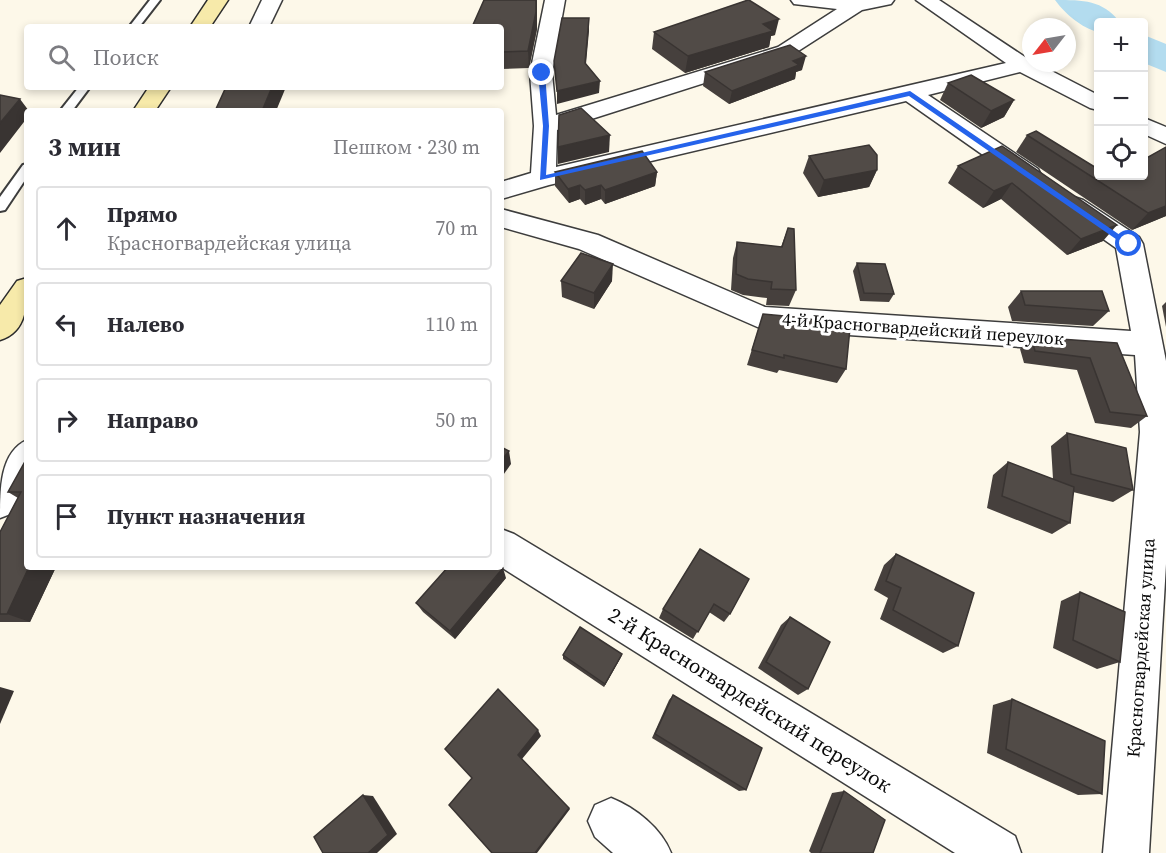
<!DOCTYPE html>
<html lang="ru">
<head>
<meta charset="utf-8">
<style>
  :root { --surface:#fff; --page:#f7f7f7; --text:#2b2b33; --muted:#7c7c81; --line:#e1e1e2 }
  body { margin:0; font-family:"Source Serif 4",serif; background:var(--page); color:var(--text) }
  .controls { position:absolute; right:18px; top:18px; display:grid; overflow:hidden; border-radius:6px; box-shadow:0 3px 9px #0003 }
  .controls button { width:54px; height:54px; display:grid; place-items:center; padding:0; border:0; border-bottom:2px solid var(--line); background:var(--surface); color:var(--text); font:30px sans-serif }
  .compass { position:absolute; left:1022px; top:18px; width:54px; height:54px; border-radius:50%; background:var(--surface); box-shadow:0 3px 9px #0003; rotate:239deg }
  .stop { position:absolute; width:18px; height:18px; margin:-14px; border:4px solid #2563eb; border-radius:50%; background:#fff }
  .stop.end { background:#2563eb; border-color:#fff; box-shadow:0 2px 6px #0008 }
  .list { margin:0; padding:0; list-style:none }
  h2 { display:flex; justify-content:space-between; align-items:center; height:78px; margin:0; padding:0 24px; font-size:26px }
  h2 small { font-size:20px; font-weight:400; color:var(--muted) }
  .list li { display:grid; grid-template-columns:39px 1fr auto; gap:18px; align-items:center; box-sizing:border-box; height:84px; margin:0 12px 12px; padding:0 12px; border:2px solid var(--line); border-radius:6px }
  .list b { display:block; font-size:22px; white-space:nowrap }
  .list p { margin:0; font-size:20px; white-space:nowrap; color:var(--muted) }
  .list em { font-size:20px; font-style:normal; color:var(--muted) }
  .icon { flex:none; width:33px; height:33px; fill:none; stroke:currentColor; stroke-width:2; stroke-linecap:round; stroke-linejoin:round }
  .map { position:relative; flex:none; width:1166px; height:853px; overflow:hidden }
  .search { position:absolute; background:var(--surface); box-shadow:0 3px 9px #0003; left:24px; top:24px; width:480px; height:66px; display:flex; align-items:center; gap:15px; box-sizing:border-box; padding:0 21px; border-radius:6px; color:var(--muted); font-size:22px }
  .panel { position:absolute; background:var(--surface); box-shadow:0 3px 9px #0003; left:24px; top:108px; width:480px; height:462px; border-radius:6px }
  .map>svg:first-child { display:block }
  .lines { fill:none; stroke-linecap:round; stroke-linejoin:round }
  .river { fill:#b3dcef; fill-rule:evenodd }
  .lane-casing { stroke:#3d3d3d; stroke-width:4 }
  .street-casing { stroke:#3d3d3d; stroke-width:3 }
  .secondary-casing { stroke:#2c2c2c; stroke-width:3 }
  .lane { fill:#fff; fill-rule:evenodd }
  .street { fill:#fff; fill-rule:evenodd }
  .secondary { fill:#f7eaaa; fill-rule:evenodd }
  .wall { fill:#46403d }
  .shaded-wall { fill:#393432 }
  .building { fill:#514b47; stroke:#393432; stroke-width:1.5 }
  .route { fill:#2563eb }
  .labels { text-anchor:middle; stroke-width:6; stroke-linejoin:round; paint-order:stroke }
  .street-label { font-size:18px; fill:#0a0a0a; stroke:#fff }
  .near-street-label { font-size:21px; fill:#0a0a0a; stroke:#fff }
</style>
</head>
<body>
<div class="map">
<svg width="1166" height="853" viewBox="0 0 1166 853">
  <rect width="100%" height="100%" fill="#fdf8e9"/>
  <g class="lines">
    <!-- river -->
    <g class="river">
      <path d="M 1055,0 C 1084,0 1102,0 1120,22 L 1098,22 L 1098,32 C 1082,28 1065,14 1055,0 Z"/>
      <polygon points="1144,35 1166,44 1166,72 1144,63"/>
    </g>
    <!-- lane casing -->
    <g class="lane-casing">
      <g id="lane">
        <polygon points="150,0 160,0 139,27 129,27"/>
        <polygon points="79,87 90,87 72,111 60,111"/>
        <polygon points="27,164 27,177 5,210 0,211 0,197 23,165"/>
      </g>
    </g>
    <!-- street casing -->
    <g class="street-casing">
      <g id="street">
        <polygon points="262,0 282,0 269,27 249,27"/>
        <polygon points="545,0 565,0 552,73 556,115 778,47 837,9 794,4 791,0 894,0 891,4 862,10 792,55 557,130 556,167 1006,63 916,0 939,0 1031,61 1031,63 1036,63 1098,95 1098,110 1090,108 1020,72 928,95 1038,169 1041,175 1038,181 1029,183 1020,181 906,101 549,185 501,199 501,182 531,173 534,126 530,73"/>
        <polygon points="1144,118 1166,127 1166,144 1144,134"/>
        <polygon points="1074,197 1083,200 1139,237 1143,244 1166,361 1166,564 1149,853 1103,853 1140,432 1135,355 762,329 579,249 501,227 501,209 598,235 765,307 1131,331 1116,248 1065,212 1061,206 1065,200"/>
        <path d="M 27,440 L 27,487 L 13,513 L 0,518 C 0,489 0,452 27,440 Z"/>
        <polygon points="501,529 514,534 1015,836 1021,853 955,853 501,567"/>
        <path d="M 611,798 C 636,808 661,828 671,853 L 613,853 L 595,837 L 588,821 L 595,805 Z"/>
      </g>
    </g>
    <!-- secondary casing -->
    <g class="secondary-casing">
      <g id="secondary">
        <polygon points="208,0 228,0 210,27 190,27"/>
        <polygon points="149,87 171,87 155,111 133,111"/>
        <path d="M 27,278 C 27,302 28,332 0,340 L 0,305 L 17,281 Z"/>
      </g>
    </g>
    <!-- lane -->
    <use href="#lane" class="lane"/>
    <!-- street -->
    <use href="#street" class="street"/>
    <!-- secondary -->
    <use href="#secondary" class="secondary"/>
  </g>
  <!-- wall -->
  <g class="wall">
    <polygon points="484,0 537,0 537,29 529,68 501,69 501,27"/>
    <polygon points="654,32 775,35 771,36 769,47 685,73 652,49"/>
    <polygon points="802,70 796,72 795,79 729,104 703,86 705,72"/>
    <polygon points="948,83 1014,100 1004,117 981,128 940,100"/>
    <polygon points="1027,135 1166,216 1132,230 1016,152"/>
    <polygon points="1002,146 1103,241 1067,255 1001,199 983,208 948,183 958,166"/>
    <polygon points="809,156 877,170 869,187 818,197 803,173"/>
    <polygon points="555,172 657,172 655,186 605,204 601,199 585,205 580,199 569,203 555,186"/>
    <polygon points="788,228 796,290 789,306 766,305 767,298 743,295 731,290 733,258 737,242 781,247"/>
    <polygon points="857,263 894,294 889,302 860,301 853,271"/>
    <polygon points="561,281 612,281 594,309 562,297"/>
    <polygon points="1021,291 1109,311 1093,326 1012,321 1008,307"/>
    <polygon points="1166,302 1166,327 1162,306"/>
    <polygon points="763,314 846,369 837,383 779,370 777,373 747,365"/>
    <polygon points="1031,337 1117,343 1147,416 1131,428 1095,423 1077,370 1024,363 1020,349"/>
    <polygon points="1067,433 1133,490 1113,502 1073,492 1070,523 1052,534 987,508 993,475 1008,462 1053,479 1051,446"/>
    <polygon points="27,458 27,567 56,567 30,622 0,622 0,532 18,498 8,492"/>
    <polygon points="896,554 958,646 943,653 880,619 888,598 874,590 884,565"/>
    <polygon points="506,578 455,639 423,612 416,603"/>
    <polygon points="749,579 730,614 724,622 709,612 693,639 659,618 663,609"/>
    <polygon points="1080,592 1120,662 1097,669 1053,648 1061,601"/>
    <polygon points="790,617 808,689 798,695 758,668 781,625"/>
    <polygon points="622,654 621,657 604,687 563,659 563,655"/>
    <polygon points="673,695 746,790 739,791 652,738 669,700"/>
    <polygon points="1012,699 1102,794 1078,795 987,753 993,705"/>
    <polygon points="844,791 873,853 811,853 809,851 832,793"/>
  </g>
  <!-- shaded-wall -->
  <g class="shaded-wall">
    <polygon points="536,0 537,9 537,29 529,68 528,51"/>
    <polygon points="589,18 589,31 585,75 585,63"/>
    <polygon points="779,19 775,35 771,36 769,47 685,73 688,56 763,24"/>
    <polygon points="806,56 802,70 796,72 795,79 729,104 732,91 793,61"/>
    <polygon points="600,81 599,93 557,104 557,91"/>
    <polygon points="272,87 286,87 276,111 262,111"/>
    <polygon points="20,99 29,111 27,111 27,118 0,153 0,123"/>
    <polygon points="1014,100 1004,117 981,128 991,111"/>
    <polygon points="610,135 609,152 558,164 558,147"/>
    <polygon points="877,170 869,187 818,197 824,180"/>
    <polygon points="657,172 655,186 605,204 605,190"/>
    <polygon points="1012,183 1001,199 983,208 994,191"/>
    <polygon points="580,185 580,199 569,203 568,189"/>
    <polygon points="601,185 601,199 585,205 585,190"/>
    <polygon points="1166,206 1166,216 1132,230 1148,213"/>
    <polygon points="1117,225 1103,241 1067,255 1081,239"/>
    <polygon points="613,264 612,281 594,309 594,293"/>
    <polygon points="509,451 511,464 501,478 501,461"/>
    <polygon points="29,567 56,567 30,622 7,614"/>
    <polygon points="503,568 506,578 455,639 450,631"/>
    <polygon points="622,654 621,657 604,687 605,684"/>
    <polygon points="0,687 14,691 0,724"/>
    <polygon points="538,730 541,736 522,759 570,809 537,853 535,853 518,755"/>
    <polygon points="363,795 373,796 397,834 377,853 368,853"/>
  </g>
  <!-- building -->
  <g class="building">
    <polygon points="484,0 536,0 536,12 528,51 501,52 501,27 472,27"/>
    <polygon points="748,0 749,0 779,19 763,24 773,31 688,56 654,32"/>
    <polygon points="562,18 589,18 585,63 600,81 557,91 554,61"/>
    <polygon points="790,45 806,56 793,61 799,65 732,91 705,72"/>
    <polygon points="971,75 1014,100 991,111 948,83"/>
    <polygon points="226,87 272,87 262,111 215,111"/>
    <polygon points="0,95 20,99 0,123"/>
    <polygon points="581,108 610,135 558,147 559,115"/>
    <polygon points="1036,131 1098,169 1098,176 1109,176 1113,178 1118,176 1143,176 1143,160 1166,147 1166,206 1148,213 1027,135"/>
    <polygon points="869,145 877,155 877,170 824,180 809,156"/>
    <polygon points="1002,146 1117,225 1081,239 1012,183 994,191 958,166"/>
    <polygon points="642,151 657,172 605,190 601,185 585,190 580,185 568,189 555,172"/>
    <polygon points="788,228 794,229 796,290 771,289 772,282 748,279 736,274 737,242 782,247"/>
    <polygon points="581,253 613,264 594,293 561,281"/>
    <polygon points="857,263 885,264 894,294 864,293"/>
    <polygon points="1021,291 1102,291 1109,311 1025,305"/>
    <polygon points="763,314 806,318 850,328 846,369 784,355 784,358 752,350"/>
    <polygon points="1031,337 1117,343 1147,416 1110,412 1090,358 1035,351"/>
    <polygon points="1067,433 1126,448 1133,490 1071,474"/>
    <polygon points="501,447 509,451 501,461"/>
    <polygon points="27,458 27,567 29,567 7,614 0,614 0,532 21,492 8,492"/>
    <polygon points="1008,462 1074,487 1070,523 1002,496"/>
    <polygon points="700,549 749,579 730,614 714,604 698,632 663,609"/>
    <polygon points="896,554 974,593 958,646 893,610 901,588 886,581"/>
    <polygon points="501,566 503,568 450,631 416,603 448,567"/>
    <polygon points="1080,592 1125,612 1120,662 1073,640"/>
    <polygon points="790,617 830,642 808,689 766,662"/>
    <polygon points="580,627 622,654 605,684 563,655"/>
    <polygon points="498,689 538,730 518,755 569,808 535,853 492,853 449,805 472,778 445,749"/>
    <polygon points="673,695 762,748 746,790 655,734"/>
    <polygon points="1012,699 1105,741 1102,794 1006,749"/>
    <polygon points="844,791 885,820 873,853 820,853"/>
    <polygon points="363,795 388,835 368,853 323,853 314,837"/>
  </g>
  <!-- route -->
  <polygon class="route" points="542,71 545,73 549,126 546,175 910,91 1133,244 1126,246 909,96 540,180 543,126 538,73"/>
  <g class="labels">
    <!-- street labels -->
    <g class="street-label">
      <text transform="translate(923 329) rotate(4)" y="6">4-й Красногвардейский переулок</text>
      <text transform="translate(1141 648) rotate(-86)" y="6">Красногвардейская улица</text>
    </g>
    <!-- near-street labels -->
    <g class="near-street-label">
      <text transform="translate(750 700) rotate(32)" y="7">2-й Красногвардейский переулок</text>
    </g>
  </g>
</svg>
<div class="controls">
<button>+</button>
<button>−</button>
<button><svg class="icon" aria-label="locate" viewBox="0 0 24 24"><circle cx="12" cy="12" r="6"/><path d="M12 2v4M12 18v4M2 12h4M18 12h4"/></svg></button>
</div>
<svg class="compass" viewBox="-18 -18 36 36"><path d="M0-13l5 13h-10z" fill="#e53935"/><path d="M0 13l5-13h-10z" fill="#7c7c81"/></svg>
<div class="stop" style="left:1129px;top:244px"></div>
<div class="stop end" style="left:542px;top:73px"></div>
<div class="search"><svg class="icon" aria-label="search" viewBox="0 0 24 24"><circle cx="10" cy="10" r="6"/><path d="M15 15l6 6"/></svg>Поиск</div>
<section class="panel">
<h2>3 мин<small>Пешком · 230 m</small></h2>
<ul class="list">
<li><svg class="icon" aria-label="ahead" viewBox="0 0 24 24"><path d="M12 20V5M6 11l6-6 6 6"/></svg><div><b>Прямо</b><p>Красногвардейская улица</p></div><em>70 m</em></li>
<li><svg class="icon" aria-label="left" viewBox="0 0 24 24"><path d="M17 20v-9H6M10 6l-5 5 5 5"/></svg><div><b>Налево</b></div><em>110 m</em></li>
<li><svg class="icon" aria-label="right" viewBox="0 0 24 24"><path d="M7 20v-9h11M14 6l5 5-5 5"/></svg><div><b>Направо</b></div><em>50 m</em></li>
<li><svg class="icon" aria-label="arrive" viewBox="0 0 24 24"><path d="M6 21V4h12l-3 4 3 4H6"/></svg><div><b>Пункт назначения</b></div></li>
</ul>
</section>
</div>
</body>
</html>
